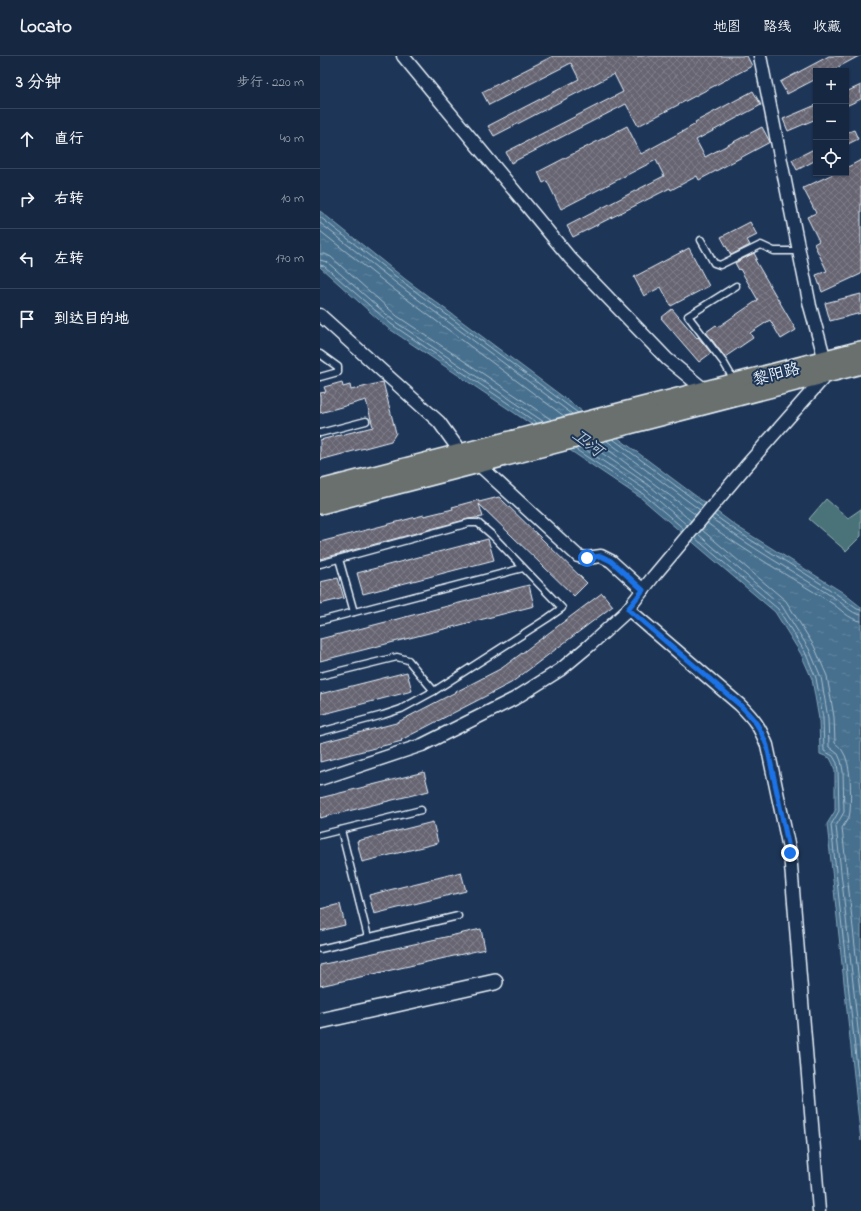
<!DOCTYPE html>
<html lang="zh">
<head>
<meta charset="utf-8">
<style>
  :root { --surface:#162841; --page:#1f3048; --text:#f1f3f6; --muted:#9ea6b1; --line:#35445a }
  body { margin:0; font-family:"Indie Flower","LXGW WenKai TC",sans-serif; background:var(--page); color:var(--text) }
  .controls { position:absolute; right:12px; top:12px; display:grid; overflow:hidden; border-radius:0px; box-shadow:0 1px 3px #0004 }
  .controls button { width:36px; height:36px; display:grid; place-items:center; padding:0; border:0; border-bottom:1px solid var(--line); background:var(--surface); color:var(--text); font:20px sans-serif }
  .stop { position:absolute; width:12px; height:12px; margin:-9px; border:3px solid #1a73e8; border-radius:50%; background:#fff }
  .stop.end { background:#1a73e8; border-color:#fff; box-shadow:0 1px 4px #0008 }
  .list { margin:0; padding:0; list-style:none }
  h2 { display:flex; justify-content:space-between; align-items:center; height:52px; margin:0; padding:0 16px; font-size:17px }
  h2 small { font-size:13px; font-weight:400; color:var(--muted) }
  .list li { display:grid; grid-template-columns:26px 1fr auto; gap:12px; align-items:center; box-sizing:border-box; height:60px; padding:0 16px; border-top:1px solid var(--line) }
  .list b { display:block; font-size:15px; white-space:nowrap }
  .list em { font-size:13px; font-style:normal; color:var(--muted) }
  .icon { flex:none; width:22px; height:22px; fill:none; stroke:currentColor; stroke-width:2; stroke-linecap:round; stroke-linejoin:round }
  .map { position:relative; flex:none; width:541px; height:1155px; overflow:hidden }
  header { display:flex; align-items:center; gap:24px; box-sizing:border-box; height:56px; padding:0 20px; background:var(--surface); border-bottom:1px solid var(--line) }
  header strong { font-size:19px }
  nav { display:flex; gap:22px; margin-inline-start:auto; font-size:14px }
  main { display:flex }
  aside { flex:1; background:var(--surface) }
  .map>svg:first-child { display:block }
  .grass { fill:#497378; stroke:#98b2b8 }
  .water { fill:url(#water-ripples); stroke:#87a4b8 }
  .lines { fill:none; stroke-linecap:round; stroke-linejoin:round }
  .shore { stroke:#a7bdce; stroke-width:1 }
  .building { fill:url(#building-cross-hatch); stroke:#e8f1f8 }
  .service-casing { stroke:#e8f1f8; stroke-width:9 }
  .minor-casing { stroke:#e8f1f8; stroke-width:15 }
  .tertiary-casing { stroke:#e8f1f8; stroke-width:18 }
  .primary-casing { stroke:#e8f1f8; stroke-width:22 }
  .service { stroke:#1d3557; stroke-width:6 }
  .minor { stroke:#1d3557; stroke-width:12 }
  .tertiary { stroke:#1d3557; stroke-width:15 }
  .primary { stroke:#6a706d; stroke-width:19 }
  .route { stroke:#1a73e8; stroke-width:5 }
  .labels { text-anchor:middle; stroke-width:4; stroke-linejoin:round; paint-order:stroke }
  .street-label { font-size:16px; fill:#e8f1f8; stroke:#1d3557 }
  .water-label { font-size:17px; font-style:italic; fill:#afc4d3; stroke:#1d3557 }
</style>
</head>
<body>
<header>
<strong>Locato</strong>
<nav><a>地图</a><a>路线</a><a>收藏</a></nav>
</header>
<main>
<aside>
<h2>3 分钟<small>步行 · 220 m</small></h2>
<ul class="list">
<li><svg class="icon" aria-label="ahead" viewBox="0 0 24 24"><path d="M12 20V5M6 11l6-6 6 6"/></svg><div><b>直行</b></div><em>40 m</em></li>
<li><svg class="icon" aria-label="right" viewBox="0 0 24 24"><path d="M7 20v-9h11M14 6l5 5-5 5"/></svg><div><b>右转</b></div><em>10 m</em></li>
<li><svg class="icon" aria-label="left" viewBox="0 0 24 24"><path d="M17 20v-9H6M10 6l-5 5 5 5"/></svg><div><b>左转</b></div><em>170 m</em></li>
<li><svg class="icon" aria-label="arrive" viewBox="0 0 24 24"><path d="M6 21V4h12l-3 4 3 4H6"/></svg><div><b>到达目的地</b></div></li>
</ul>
</aside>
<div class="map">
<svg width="541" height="1155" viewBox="0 0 541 1155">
  <defs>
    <pattern id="water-ripples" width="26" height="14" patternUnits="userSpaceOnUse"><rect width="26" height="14" fill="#46708e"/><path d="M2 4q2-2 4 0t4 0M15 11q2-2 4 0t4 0" fill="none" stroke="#61859f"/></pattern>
    <pattern id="building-cross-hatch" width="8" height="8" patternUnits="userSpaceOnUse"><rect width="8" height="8" fill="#686573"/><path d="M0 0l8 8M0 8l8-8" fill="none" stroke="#7e7c88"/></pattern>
  </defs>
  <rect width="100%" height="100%" fill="#1d3557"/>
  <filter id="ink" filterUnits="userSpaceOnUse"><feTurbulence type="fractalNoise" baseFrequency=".025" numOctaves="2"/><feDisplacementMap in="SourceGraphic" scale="8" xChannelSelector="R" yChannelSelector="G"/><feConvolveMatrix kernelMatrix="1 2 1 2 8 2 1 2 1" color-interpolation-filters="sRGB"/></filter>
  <g filter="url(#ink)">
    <!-- grass -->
    <polygon class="grass" points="506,443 528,462 541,453 541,480 526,495 489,463"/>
    <!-- water -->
    <polygon class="water" points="0,155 85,223 416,470 522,536 541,551 541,1085 507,768 515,755 515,715 513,708 510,702 500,698 499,663 492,623 481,598 455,556 321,442 68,272 0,211"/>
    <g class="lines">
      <!-- shore -->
      <g class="shore">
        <polyline points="0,161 83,226 258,357"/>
        <polyline points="0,167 80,230 252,358"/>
        <polyline points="0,175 76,235 244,360"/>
        <polyline points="0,198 5,198 11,201 77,260 232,364"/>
        <polyline points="0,204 7,206 74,265 224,366"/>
        <polyline points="0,209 4,210 71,268 217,367"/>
        <polyline points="293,383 383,450"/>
        <polyline points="287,385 380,454"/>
        <polyline points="279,387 376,459"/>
        <polyline points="270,389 330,430 371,465"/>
        <polyline points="262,391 326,434 367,469"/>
        <polyline points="255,393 323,438 364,473"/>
        <path d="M 394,459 C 440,493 492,518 537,553 L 541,554"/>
        <path d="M 391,462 C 430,491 472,515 513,541 C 522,546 531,558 541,559"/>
        <path d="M 387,467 C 426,496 469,520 510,546 C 520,552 529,564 541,565"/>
        <path d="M 382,474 L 466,545 L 494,590 L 507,620 L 514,661 L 515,687 C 517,689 520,691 522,694 C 532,708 531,739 530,756 L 529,761 L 522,772 L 541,945"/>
        <polyline points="378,478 462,550 489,593 501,621 508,662 509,691 518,698 521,705 523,715 524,756 516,770 541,1001"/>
        <polyline points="375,482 458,553 485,596 496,622 503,662 504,695 513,700 517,707 518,715 519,755 511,769 541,1048"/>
      </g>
    </g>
    <!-- building -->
    <g class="building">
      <polygon points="233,0 427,0 432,10 318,70 306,48 191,107 186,96 303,36 294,18 174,80 168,70 259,23 251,7 169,49 162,36"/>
      <polygon points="509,0 539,0 511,15 496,15 496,23 467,38 460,26"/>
      <polygon points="541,29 541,43 526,50 526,36"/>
      <polygon points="433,35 441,49 376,84 385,101 442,71 450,86 379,124 377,120 351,134 350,132 253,181 247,170 344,120 336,104 241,153 227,125 223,127 218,116 307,70 321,98 376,68 375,66"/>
      <polygon points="496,49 496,63 468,75 463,63"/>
      <polygon points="534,74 538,83 526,89 526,77"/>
      <polygon points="496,92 496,104 477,114 472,104"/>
      <polygon points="541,104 541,218 502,236 496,219 507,215 494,188 499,185 487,161 496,157 483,132 515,117 526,117 526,112"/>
      <polygon points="430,166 437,179 427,184 430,189 411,199 401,181"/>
      <polygon points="369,192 389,230 351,250 341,231 324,240 314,221"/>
      <polygon points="434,197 437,203 435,204 476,274 461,283 450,264 430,277 433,282 405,301 386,276 396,269 398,271 438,244 420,213 419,214 415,207"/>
      <polygon points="541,238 541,257 510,265 505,247"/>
      <polygon points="352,253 377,282 378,281 391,297 379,306 341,262"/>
      <polygon points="22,326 23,331 30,329 31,334 63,326 76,377 71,385 0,404 0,384 53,371 46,344 0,357 0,337 6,336 4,331"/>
      <polygon points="179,441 267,527 254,540 159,448 163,461 148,463 0,503 0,486 104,459 104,460 133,453 132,451 158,444 159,446"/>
      <polygon points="168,483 174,504 43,538 37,517"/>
      <polygon points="18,522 24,542 0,548 0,526"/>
      <polygon points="209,529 214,550 0,605 0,583"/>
      <polygon points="282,537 293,550 191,627 81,684 82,685 0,706 0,687 76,667 182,612"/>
      <polygon points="87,616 92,635 0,659 0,638"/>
      <polygon points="104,716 109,735 0,762 0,742"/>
      <polygon points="113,766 118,787 42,806 37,785"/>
      <polygon points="141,816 146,835 54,858 49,839"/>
      <polygon points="20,848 25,869 0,875 0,853"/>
      <polygon points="161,873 165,893 0,930 0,909"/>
    </g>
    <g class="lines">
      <!-- service casing -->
      <g class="service-casing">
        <g id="service">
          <polyline points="381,184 394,207 400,209 441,189 454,195 479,195"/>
          <polyline points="0,298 18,311 18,316 0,321"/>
          <polyline points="415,326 404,307 368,260 416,230"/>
          <polyline points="0,377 46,365"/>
          <polyline points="19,503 34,556"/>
          <polyline points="0,508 149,467 158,467 172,479 242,552 228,562 114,635 81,653 63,659 0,676"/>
          <polyline points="0,565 203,512"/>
          <polyline points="0,620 77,601 88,604 114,635"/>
          <polyline points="21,774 48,881"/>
          <polyline points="0,779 101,754"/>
          <polyline points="0,893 138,860"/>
        </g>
      </g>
      <!-- minor casing -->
      <g class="minor-casing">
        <g id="minor">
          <polyline points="83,0 250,202 347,303 386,335"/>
          <polyline points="440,0 490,250 505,304"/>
          <polyline points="0,259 119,366 142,398"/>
          <polyline points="158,408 258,500 267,502 281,500 291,505 323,534"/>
          <path d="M 308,553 L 420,649 C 435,664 439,670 447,689 L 470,797 L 499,1155"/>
          <polyline points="0,723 102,689 194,643 240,614 270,589 305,557 333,521 426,410 507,318"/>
        </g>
      </g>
      <!-- tertiary casing -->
      <g class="tertiary-casing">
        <polyline id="tertiary" points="0,965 175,926"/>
      </g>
      <!-- primary casing -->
      <g class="primary-casing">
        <g id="primary">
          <polyline points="0,434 541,295"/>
          <polyline points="0,448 541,308"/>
        </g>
      </g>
      <!-- service -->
      <use href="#service" class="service"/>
      <!-- minor -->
      <use href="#minor" class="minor"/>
      <!-- tertiary -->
      <use href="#tertiary" class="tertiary"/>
      <!-- primary -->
      <use href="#primary" class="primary"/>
    </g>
  </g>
  <g class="lines" filter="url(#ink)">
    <!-- route -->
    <path class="route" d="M 267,502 L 281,500 L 291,505 L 323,534 L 308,553 L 420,649 C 435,664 439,669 447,690 L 470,797"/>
  </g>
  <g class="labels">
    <!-- street labels -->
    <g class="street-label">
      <text transform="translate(456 317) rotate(-15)" y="6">黎阳路</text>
    </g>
    <!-- water labels -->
    <g class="water-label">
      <text transform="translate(268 386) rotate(38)" y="6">卫河</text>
    </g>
  </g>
</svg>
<div class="controls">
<button>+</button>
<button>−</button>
<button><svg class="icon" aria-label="locate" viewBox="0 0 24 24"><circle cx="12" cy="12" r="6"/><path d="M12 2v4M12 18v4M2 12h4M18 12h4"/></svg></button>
</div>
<div class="stop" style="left:267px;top:502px"></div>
<div class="stop end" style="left:470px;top:797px"></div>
</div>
</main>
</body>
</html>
